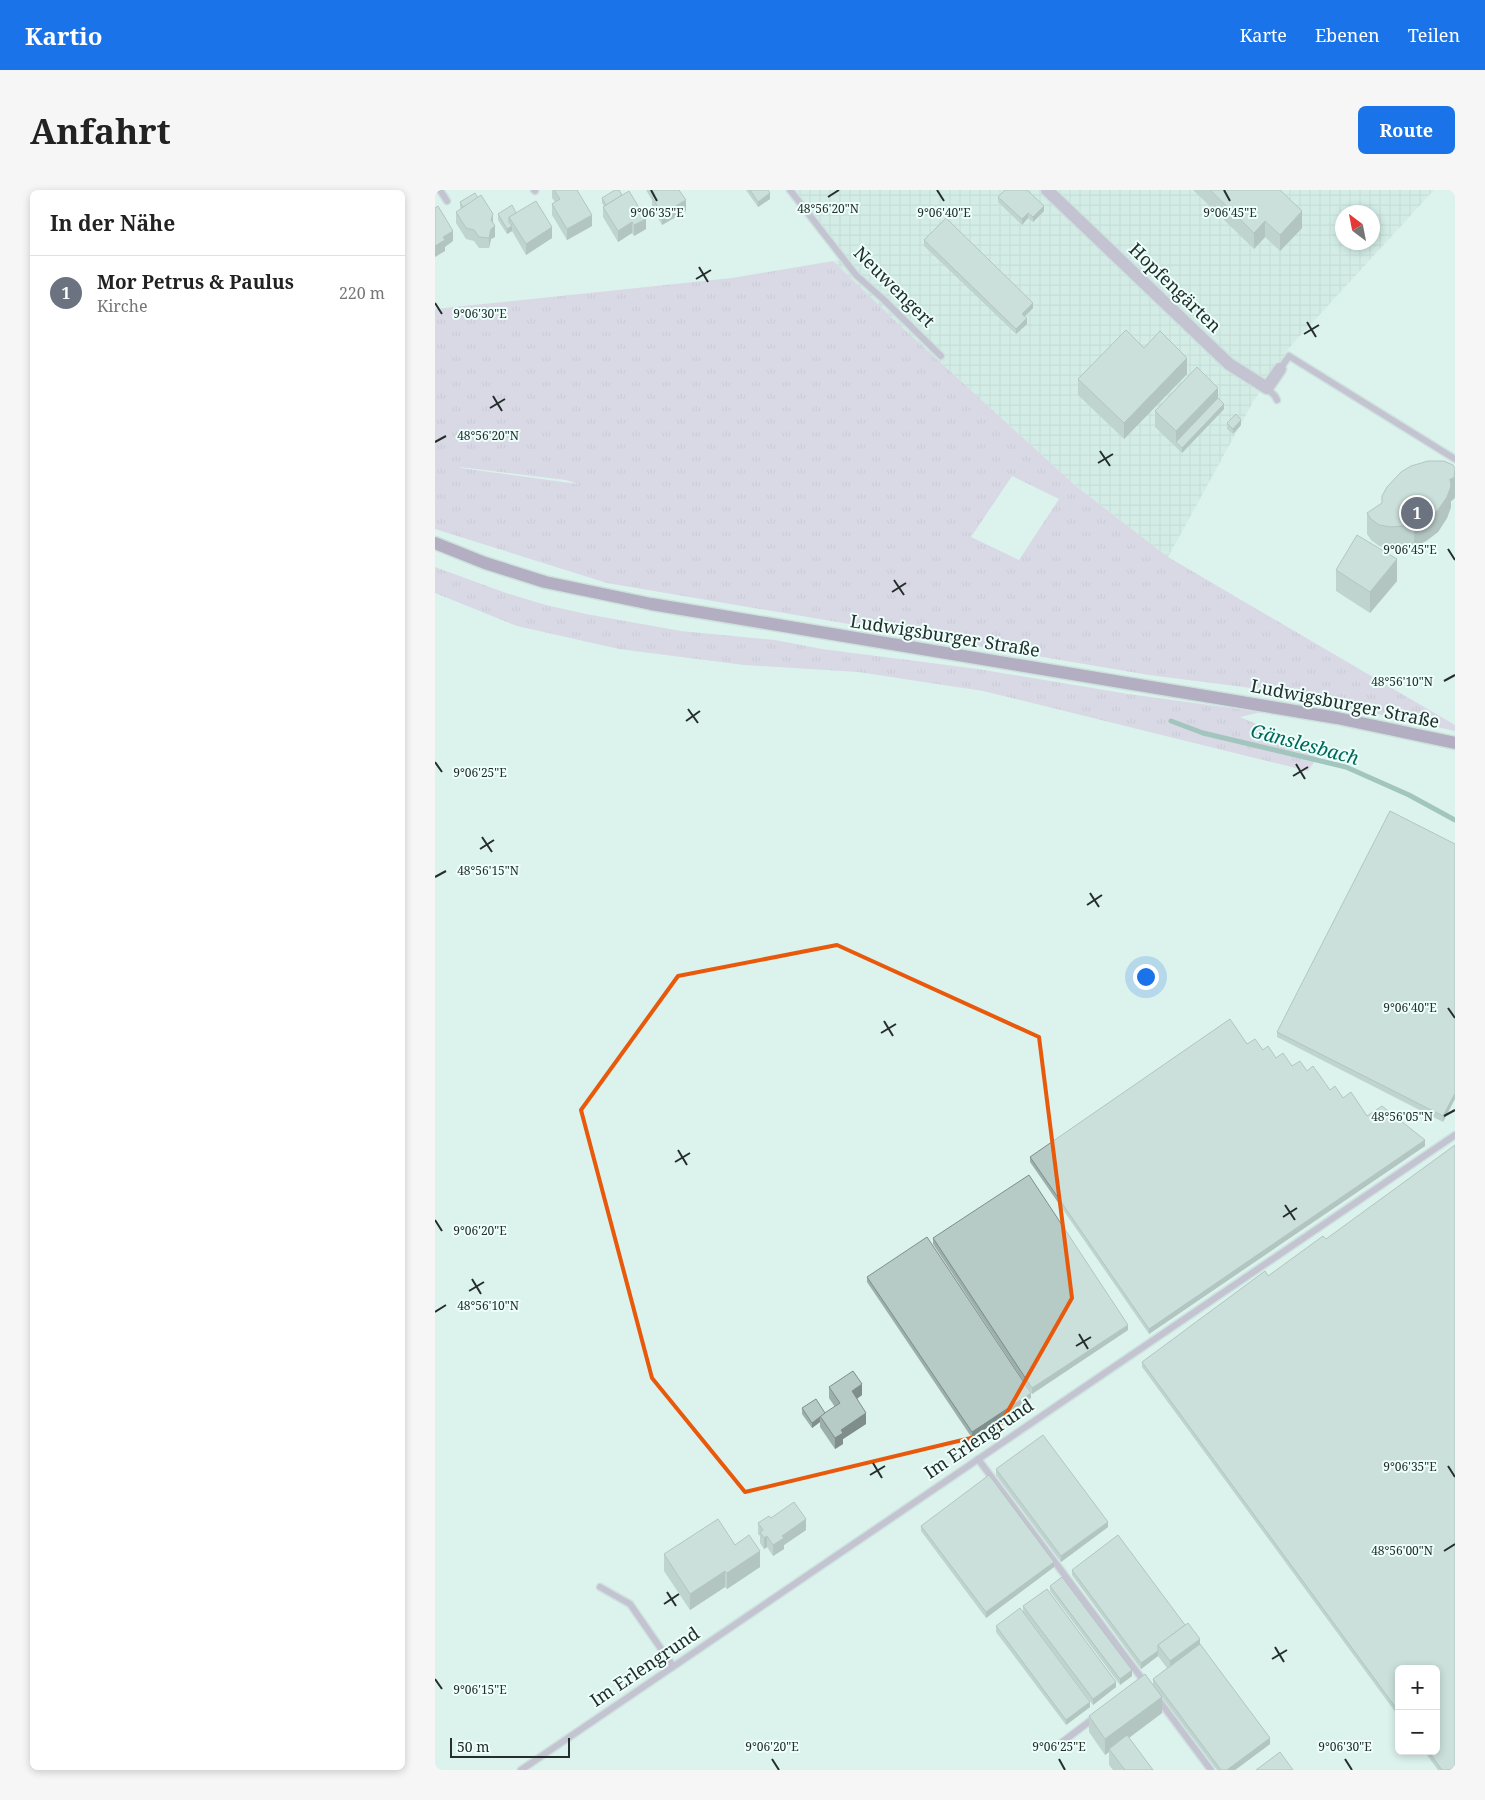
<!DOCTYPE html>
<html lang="de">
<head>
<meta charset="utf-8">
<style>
  :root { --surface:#fff; --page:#f6f6f6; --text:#222; --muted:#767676; --line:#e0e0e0; --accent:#1a73e8 }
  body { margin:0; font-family:"Noto Serif",serif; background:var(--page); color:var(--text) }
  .controls { position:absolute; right:15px; bottom:15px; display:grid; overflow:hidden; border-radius:8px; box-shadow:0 2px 8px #0003 }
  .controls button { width:45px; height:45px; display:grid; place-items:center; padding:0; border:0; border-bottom:1px solid var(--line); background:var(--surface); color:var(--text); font:25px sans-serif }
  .compass { position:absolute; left:900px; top:15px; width:45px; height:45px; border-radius:50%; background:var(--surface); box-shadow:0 2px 8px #0003; rotate:328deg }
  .scale { position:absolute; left:15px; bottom:12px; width:120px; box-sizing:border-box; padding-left:5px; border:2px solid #252e2c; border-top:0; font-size:14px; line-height:18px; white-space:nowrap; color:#252e2c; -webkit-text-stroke:4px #edfffa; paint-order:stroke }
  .you { position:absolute; left:710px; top:786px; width:18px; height:18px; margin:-12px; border:4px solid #fff; border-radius:50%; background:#1a73e8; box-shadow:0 0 0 8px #1a73e833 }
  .badge { display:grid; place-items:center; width:32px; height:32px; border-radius:50%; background:var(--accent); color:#fff; font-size:16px; font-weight:700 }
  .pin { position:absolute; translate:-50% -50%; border:2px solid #fff; box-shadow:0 1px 5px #0006 }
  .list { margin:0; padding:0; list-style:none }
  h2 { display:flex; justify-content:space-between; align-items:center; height:65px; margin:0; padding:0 20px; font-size:21px }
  h2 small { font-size:16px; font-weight:400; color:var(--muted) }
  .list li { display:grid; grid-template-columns:32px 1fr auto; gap:15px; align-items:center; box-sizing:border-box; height:75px; padding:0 20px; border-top:1px solid var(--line) }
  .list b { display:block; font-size:19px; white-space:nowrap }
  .list p { margin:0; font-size:16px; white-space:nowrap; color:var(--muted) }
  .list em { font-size:16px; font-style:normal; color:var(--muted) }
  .map { position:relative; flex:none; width:1020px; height:1580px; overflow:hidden; border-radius:8px }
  header { display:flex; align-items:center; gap:30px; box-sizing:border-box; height:70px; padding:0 25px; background:var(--accent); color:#fff }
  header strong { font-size:24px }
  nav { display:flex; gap:28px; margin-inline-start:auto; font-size:18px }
  .intro { display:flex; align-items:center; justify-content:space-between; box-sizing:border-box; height:120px; padding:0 30px }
  h1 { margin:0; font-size:35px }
  .button { padding:12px 22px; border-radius:8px; background:var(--accent); color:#fff; font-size:18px; font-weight:700 }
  main { display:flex; gap:30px; padding:0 30px }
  aside { flex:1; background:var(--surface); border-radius:8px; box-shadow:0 2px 8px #0003 }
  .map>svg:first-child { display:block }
  .industrial { fill:url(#industrial-grid); fill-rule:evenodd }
  .grass { fill:url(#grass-tufts); fill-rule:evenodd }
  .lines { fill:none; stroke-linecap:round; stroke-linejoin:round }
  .stream { stroke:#5b8f84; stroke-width:5 }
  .lane-casing { stroke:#bbcfca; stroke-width:9 }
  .street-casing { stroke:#bbcfca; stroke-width:15 }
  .secondary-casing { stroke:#bbcfca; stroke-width:15 }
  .lane { stroke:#a58aaf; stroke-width:6 }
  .street { stroke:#a58aaf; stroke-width:12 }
  .secondary { stroke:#825b8f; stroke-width:12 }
  .wall { fill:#9dafaa }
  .shaded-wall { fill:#7f8e8b }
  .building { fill:#b6cbc6; stroke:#7f8e8b }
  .marked { fill:none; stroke:#e8590c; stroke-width:4; stroke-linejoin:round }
  .ticks { fill:none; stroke:#252e2c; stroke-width:2 }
  .labels { text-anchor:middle; stroke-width:4; stroke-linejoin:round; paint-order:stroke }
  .street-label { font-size:18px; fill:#252e2c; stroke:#edfffa }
  .water-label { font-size:19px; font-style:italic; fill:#006759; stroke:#edfffa }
  .ticks-label { font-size:12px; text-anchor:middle; fill:#252e2c; stroke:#edfffa; stroke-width:4; stroke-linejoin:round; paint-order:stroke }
</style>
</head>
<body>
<header>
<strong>Kartio</strong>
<nav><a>Karte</a><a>Ebenen</a><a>Teilen</a></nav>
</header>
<div class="intro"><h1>Anfahrt</h1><a class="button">Route</a></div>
<main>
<aside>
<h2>In der Nähe<small></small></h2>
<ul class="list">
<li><span class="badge" style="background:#6b7280">1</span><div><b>Mor Petrus &amp; Paulus</b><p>Kirche</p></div><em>220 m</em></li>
</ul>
</aside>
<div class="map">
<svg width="1020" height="1580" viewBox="0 0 1020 1580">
  <defs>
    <pattern id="industrial-grid" width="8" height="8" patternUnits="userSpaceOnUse" patternTransform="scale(1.25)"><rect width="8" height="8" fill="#c8e6de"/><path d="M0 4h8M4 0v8" fill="none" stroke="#acc6bf"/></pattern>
    <pattern id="grass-tufts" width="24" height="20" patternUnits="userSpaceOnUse" patternTransform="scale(1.25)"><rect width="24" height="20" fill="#d4badd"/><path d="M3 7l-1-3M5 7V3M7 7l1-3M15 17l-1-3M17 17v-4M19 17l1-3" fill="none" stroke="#b6a0be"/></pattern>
  </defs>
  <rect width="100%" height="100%" fill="#dcf2ed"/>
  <!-- industrial -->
  <path class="industrial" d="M 360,0 L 999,0 L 854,158 L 818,212 L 733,367 L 642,297 L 470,140 L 398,71 L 413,68 ZM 908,22 L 938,22 L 938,52 L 908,52 Z"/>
  <!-- grass -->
  <g class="grass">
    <path d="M 398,71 L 470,140 L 642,297 L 733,367 L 1020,535 L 1020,541 L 832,500 L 714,485 L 172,393 L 0,339 L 0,119 L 297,88 ZM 25,277 L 131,290 L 143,294 L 26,278 ZM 577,286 L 624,309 L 584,370 L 536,347 Z"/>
    <polygon points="0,377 71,403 111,415 151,424 246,441 340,450 387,459 543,479 693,504 826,522 805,527 886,562 873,581 548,501 423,482 309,475 184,459 82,436 0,403"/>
  </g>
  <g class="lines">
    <!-- stream -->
    <polyline class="stream" points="736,531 768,543 911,577 974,605 1020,630"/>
    <!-- lane casing -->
    <g class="lane-casing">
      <g id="lane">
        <polyline points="5,0 12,11"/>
        <polyline points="99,0 100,1"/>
        <polyline points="355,0 421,85 448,109 506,166"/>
        <polyline points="845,179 854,166 1020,269"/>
        <polyline points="832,198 840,206 842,210"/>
        <polyline points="543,1269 708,1490 705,1493"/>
        <polyline points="165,1397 195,1414 238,1476"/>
        <polyline points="723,1509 776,1580"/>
        <polyline points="626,1553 659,1528"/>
        <polyline points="86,1580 1020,945"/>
      </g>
    </g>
    <!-- street casing -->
    <g class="street-casing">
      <polyline id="street" points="612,0 794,174 832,198 845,179"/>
    </g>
    <!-- secondary casing -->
    <g class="secondary-casing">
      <polyline id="secondary" points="0,353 50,373 110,392 216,414 902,528 1020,553"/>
    </g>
    <!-- lane -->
    <use href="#lane" class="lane"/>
    <!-- street -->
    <use href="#street" class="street"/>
    <!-- secondary -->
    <use href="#secondary" class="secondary"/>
  </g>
  <!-- wall -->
  <g class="wall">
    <polygon points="117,0 142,0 157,36 132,50 117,25 117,14 120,12 117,8"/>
    <polygon points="211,0 244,0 251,21 227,35 217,18 217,10"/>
    <polygon points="311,0 333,0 335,9 323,17"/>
    <polygon points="758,0 845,0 867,38 845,61 830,47 819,59"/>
    <polygon points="563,7 609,21 598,32 593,28 587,35 563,12"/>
    <polygon points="167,8 211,39 199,46 197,43 183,52 168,27 168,17 169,16 167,13"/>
    <polygon points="25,12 58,32 60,47 56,49 54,58 44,58 39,51 31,49 21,33 21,22 26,19 25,17"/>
    <polygon points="81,23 117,48 91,65 77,41 72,44 63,30 63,24"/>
    <polygon points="489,50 598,118 590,126 592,134 581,144 489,56"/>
    <polygon points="709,158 752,184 689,249 643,205 643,189"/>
    <polygon points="783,208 789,219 747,263 720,237 720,221"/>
    <polygon points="792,233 806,235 798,244 792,239"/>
    <polygon points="1020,307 1019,309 1016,311 1016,317 1012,328 1003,342 991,351 979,357 956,359 944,356 936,350 932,344 932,323"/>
    <polygon points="901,380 962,391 935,423 901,401"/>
    <polygon points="1020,654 1008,932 842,847 842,842"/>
    <polygon points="812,854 828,860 857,876 872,881 895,900 908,908 932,926 990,956 714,1144 595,972 595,967"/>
    <polygon points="498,1048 693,1140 597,1204 498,1054"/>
    <polygon points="891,1049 1020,1580 1003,1580 989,1561 1001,1561 964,1479 964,1527 707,1177 707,1172 833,1086"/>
    <polygon points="432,1087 596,1208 537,1248 432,1092"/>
    <polygon points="394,1197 427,1205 422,1209 431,1234 408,1249 408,1254 400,1259 385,1237 385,1232 377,1238 367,1224 367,1218 390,1223 400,1217 394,1208"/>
    <polygon points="561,1279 673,1337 626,1372 561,1285"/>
    <polygon points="336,1328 371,1340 349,1355 349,1359 338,1366 332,1357 329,1359 325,1353 325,1346 323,1344 323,1333"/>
    <polygon points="486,1336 619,1377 551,1428 486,1341"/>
    <polygon points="300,1355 325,1377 292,1399 290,1397 255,1420 229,1381 229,1364"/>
    <polygon points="637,1380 765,1454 835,1554 800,1580 782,1580 727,1507 727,1523 694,1548 718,1580 678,1580 674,1575 674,1562 670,1565 654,1542 654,1526 718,1494 718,1489 732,1478 723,1466 706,1479 637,1385"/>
    <polygon points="615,1396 697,1486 685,1495 615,1401"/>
    <polygon points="588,1416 681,1497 658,1515 588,1422"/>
    <polygon points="561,1436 655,1517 631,1535 561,1442"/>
  </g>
  <!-- shaded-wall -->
  <g class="shaded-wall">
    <polygon points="335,3 335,9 323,17 323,12"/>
    <polygon points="251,10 251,21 227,35 227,24"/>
    <polygon points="609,16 609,21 598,32 598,27"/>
    <polygon points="867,21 867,38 845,61 845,45"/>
    <polygon points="593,23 593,28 587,35 587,29"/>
    <polygon points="58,24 58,35 60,36 60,47 56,49 54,58 54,48 56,30"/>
    <polygon points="157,25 157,36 132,50 132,39"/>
    <polygon points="211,29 211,39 199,46 199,35"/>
    <polygon points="830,31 830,47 819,59 819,43"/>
    <polygon points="197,32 197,43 183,52 183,41"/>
    <polygon points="77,36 77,41 72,44 72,39"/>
    <polygon points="117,37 117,48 91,65 91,54"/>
    <polygon points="18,41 18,51 10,57 10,61 0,67 0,56 8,47"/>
    <polygon points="598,113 598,118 587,129 587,124"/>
    <polygon points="592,128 592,134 581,144 581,139"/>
    <polygon points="752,168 752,184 689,249 689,233"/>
    <polygon points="783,198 783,214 741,252 741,258 741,241"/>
    <polygon points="789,214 789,219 747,263 747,258"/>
    <polygon points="806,230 806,235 798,244 798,239"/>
    <polygon points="1020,286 1020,307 1019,309 1016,311 1016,317 1012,328 1003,342 991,351 979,357 979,335 1015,289"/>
    <polygon points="962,369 962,391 935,423 935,402"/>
    <polygon points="1020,903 1020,909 1008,932 1008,926"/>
    <polygon points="990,950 990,956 714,1144 714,1139"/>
    <polygon points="693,1135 693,1140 597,1204 597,1198"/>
    <polygon points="427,1194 427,1205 417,1212 417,1201"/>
    <polygon points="596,1203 596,1208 537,1248 537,1242"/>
    <polygon points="431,1223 431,1234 408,1249 408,1254 400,1259 400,1248 406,1240"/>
    <polygon points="385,1227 385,1232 377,1238 377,1233"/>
    <polygon points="371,1329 371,1340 349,1355 349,1359 338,1366 338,1355 347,1346"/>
    <polygon points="673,1332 673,1337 626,1372 626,1366"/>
    <polygon points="332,1346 332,1357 329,1359 329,1348"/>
    <polygon points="325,1361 325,1377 292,1399 292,1383"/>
    <polygon points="619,1372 619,1377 551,1428 551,1422"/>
    <polygon points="290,1381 290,1397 255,1420 255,1404"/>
    <polygon points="765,1449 765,1460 735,1482 735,1471"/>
    <polygon points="723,1461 723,1466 706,1479 706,1473"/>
    <polygon points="697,1480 697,1486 685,1495 685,1489"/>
    <polygon points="681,1492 681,1497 658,1515 658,1509"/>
    <polygon points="727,1507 727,1523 676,1561 674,1559 674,1562 670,1565 670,1549"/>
    <polygon points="655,1512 655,1517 631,1535 631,1530"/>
    <polygon points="835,1548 835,1554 800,1580 792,1580"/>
  </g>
  <!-- building -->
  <g class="building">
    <polygon points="119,0 142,0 157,25 132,39 117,14 125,9"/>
    <polygon points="180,0 184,0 187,5 171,15 167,8"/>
    <polygon points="217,0 244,0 251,10 227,24 217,7 220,5"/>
    <polygon points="315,0 333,0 335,3 323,12"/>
    <polygon points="570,0 592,0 609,16 598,27 593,23 587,29 563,7"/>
    <polygon points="775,0 845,0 867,21 845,45 830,31 819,43"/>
    <polygon points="194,1 211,29 199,35 197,32 183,41 168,17"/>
    <polygon points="40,3 43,8 28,17 25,12"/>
    <polygon points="46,5 58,24 56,30 60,36 56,39 54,48 44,47 39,40 31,38 21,22"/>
    <polygon points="101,11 117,37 91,54 74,27"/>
    <polygon points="77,15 81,23 74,27 74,32 77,36 72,39 63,24"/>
    <polygon points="3,16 18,41 8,47 10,50 0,56 0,18"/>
    <polygon points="511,28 598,113 587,124 592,128 581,139 489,50"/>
    <polygon points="691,140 709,158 725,141 752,168 689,233 643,189"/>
    <polygon points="762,177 783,198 741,241 720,221"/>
    <polygon points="783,208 789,214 747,258 741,252"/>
    <polygon points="801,224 806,230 798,239 792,233"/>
    <polygon points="993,271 1009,271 1018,275 1020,279 1019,288 1015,289 1016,296 1012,307 1003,320 991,330 979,335 956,337 944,335 936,329 932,323 947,313 947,306 952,297 966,282 976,276"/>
    <polygon points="922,345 962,369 935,402 901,380"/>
    <polygon points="955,621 1020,654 1020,903 1008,926 842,842"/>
    <polygon points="795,829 812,854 820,849 828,860 833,856 841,868 848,863 857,876 865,871 872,881 878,876 895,900 900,896 908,908 916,902 932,926 947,916 990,950 714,1139 595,967"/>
    <polygon points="1020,955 1020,1580 1007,1580 993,1561 1001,1561 1001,1479 964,1479 964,1522 707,1172 830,1081 833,1086 888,1046 891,1049"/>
    <polygon points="594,985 693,1135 597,1198 498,1048"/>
    <polygon points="492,1047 596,1203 537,1242 432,1087"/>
    <polygon points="418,1181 427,1194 417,1201 431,1223 406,1240 408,1243 400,1248 385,1226 405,1213 394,1197"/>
    <polygon points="381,1209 390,1223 377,1233 367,1218"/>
    <polygon points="608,1245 673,1332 626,1366 561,1279"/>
    <polygon points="554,1285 619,1372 551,1422 486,1336"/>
    <polygon points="359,1312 371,1329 347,1346 349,1348 338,1355 332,1346 329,1348 325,1342 328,1340 323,1333 334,1326 336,1328"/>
    <polygon points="283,1329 300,1355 314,1345 325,1361 292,1383 290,1381 255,1404 229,1364"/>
    <polygon points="683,1345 750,1435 723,1455 723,1461 706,1473 637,1380"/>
    <polygon points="627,1387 697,1480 685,1489 615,1396"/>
    <polygon points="612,1399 681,1492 658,1509 588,1416"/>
    <polygon points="585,1418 655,1512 631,1530 561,1436"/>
    <polygon points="753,1433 765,1449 735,1471 723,1455"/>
    <polygon points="765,1454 835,1548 792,1580 786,1580 718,1489"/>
    <polygon points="710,1484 727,1507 670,1549 654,1526"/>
    <polygon points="692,1545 718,1580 690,1580 674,1559"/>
    <polygon points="845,1562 858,1580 821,1580"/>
  </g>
  <!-- marked area -->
  <path d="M0 0H1020V1580H0ZM 402,755 L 604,847 L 637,1108 L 561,1242 L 310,1302 L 217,1188 L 146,920 L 243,786 Z" fill="#dcf2ed" fill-opacity=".55" fill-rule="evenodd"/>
  <path class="marked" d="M 402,755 L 604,847 L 637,1108 L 561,1242 L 310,1302 L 217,1188 L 146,920 L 243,786 Z"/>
  <!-- ticks -->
  <path class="ticks" d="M 216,0 L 222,11M 502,0 L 509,11M 789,0 L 795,11M 393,7 L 404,0M 264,77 L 273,92M 261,89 L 276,80M 0,113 L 7,124M 872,132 L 881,147M 869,144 L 884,135M 58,206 L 67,221M 55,218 L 70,209M 0,252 L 11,246M 665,261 L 675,276M 663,273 L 678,264M 1013,359 L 1020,370M 459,390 L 469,405M 457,402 L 471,393M 1009,491 L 1020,485M 253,519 L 263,533M 251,531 L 265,521M 0,572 L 7,582M 861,574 L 870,589M 858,586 L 873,577M 47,647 L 57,662M 45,659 L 59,650M 0,687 L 11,681M 655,703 L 664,717M 652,715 L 667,705M 1013,818 L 1020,828M 449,831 L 458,846M 446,843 L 461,834M 1009,926 L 1020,920M 243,960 L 252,975M 240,972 L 255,963M 850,1015 L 860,1030M 848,1027 L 862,1018M 0,1030 L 7,1041M 37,1089 L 46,1104M 34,1101 L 49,1092M 0,1122 L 11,1115M 644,1144 L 653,1159M 641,1156 L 656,1147M 438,1273 L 447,1288M 1013,1276 L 1020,1287M 435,1285 L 450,1276M 1009,1361 L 1020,1354M 232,1402 L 241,1416M 229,1414 L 244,1404M 840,1457 L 849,1472M 837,1469 L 852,1460M 0,1489 L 7,1499M 337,1569 L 344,1580M 624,1569 L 630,1580M 910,1569 L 917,1580"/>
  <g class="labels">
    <!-- street labels -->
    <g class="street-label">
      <text transform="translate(459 97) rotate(45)" y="6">Neuwengert</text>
      <text transform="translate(740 98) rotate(44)" y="6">Hopfengärten</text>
      <text transform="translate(510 446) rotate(9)" y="6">Ludwigsburger Straße</text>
      <text transform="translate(910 514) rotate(11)" y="6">Ludwigsburger Straße</text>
      <text transform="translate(544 1249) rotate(-34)" y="6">Im Erlengrund</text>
      <text transform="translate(210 1477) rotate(-34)" y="6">Im Erlengrund</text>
    </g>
    <!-- water labels -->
    <g class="water-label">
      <text transform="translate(870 554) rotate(15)" y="7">Gänslesbach</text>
    </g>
  </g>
  <g class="ticks-label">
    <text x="393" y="23">48°56'20"N</text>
    <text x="509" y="27">9°06'40"E</text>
    <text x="795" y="27">9°06'45"E</text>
    <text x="222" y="27">9°06'35"E</text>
    <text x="45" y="128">9°06'30"E</text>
    <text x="53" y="250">48°56'20"N</text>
    <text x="975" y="364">9°06'45"E</text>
    <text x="967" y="496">48°56'10"N</text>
    <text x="45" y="587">9°06'25"E</text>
    <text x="53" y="685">48°56'15"N</text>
    <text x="975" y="822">9°06'40"E</text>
    <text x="967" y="931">48°56'05"N</text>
    <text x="45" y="1045">9°06'20"E</text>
    <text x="53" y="1120">48°56'10"N</text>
    <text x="975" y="1281">9°06'35"E</text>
    <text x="967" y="1365">48°56'00"N</text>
    <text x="45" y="1504">9°06'15"E</text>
    <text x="337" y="1561">9°06'20"E</text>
    <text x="624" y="1561">9°06'25"E</text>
    <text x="910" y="1561">9°06'30"E</text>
  </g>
</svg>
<div class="controls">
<button>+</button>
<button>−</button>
</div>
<svg class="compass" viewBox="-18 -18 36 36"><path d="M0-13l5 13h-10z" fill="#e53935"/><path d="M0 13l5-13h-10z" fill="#767676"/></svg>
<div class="scale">50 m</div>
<div class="you"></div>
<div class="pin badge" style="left:982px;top:323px;background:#6b7280">1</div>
</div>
</main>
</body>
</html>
